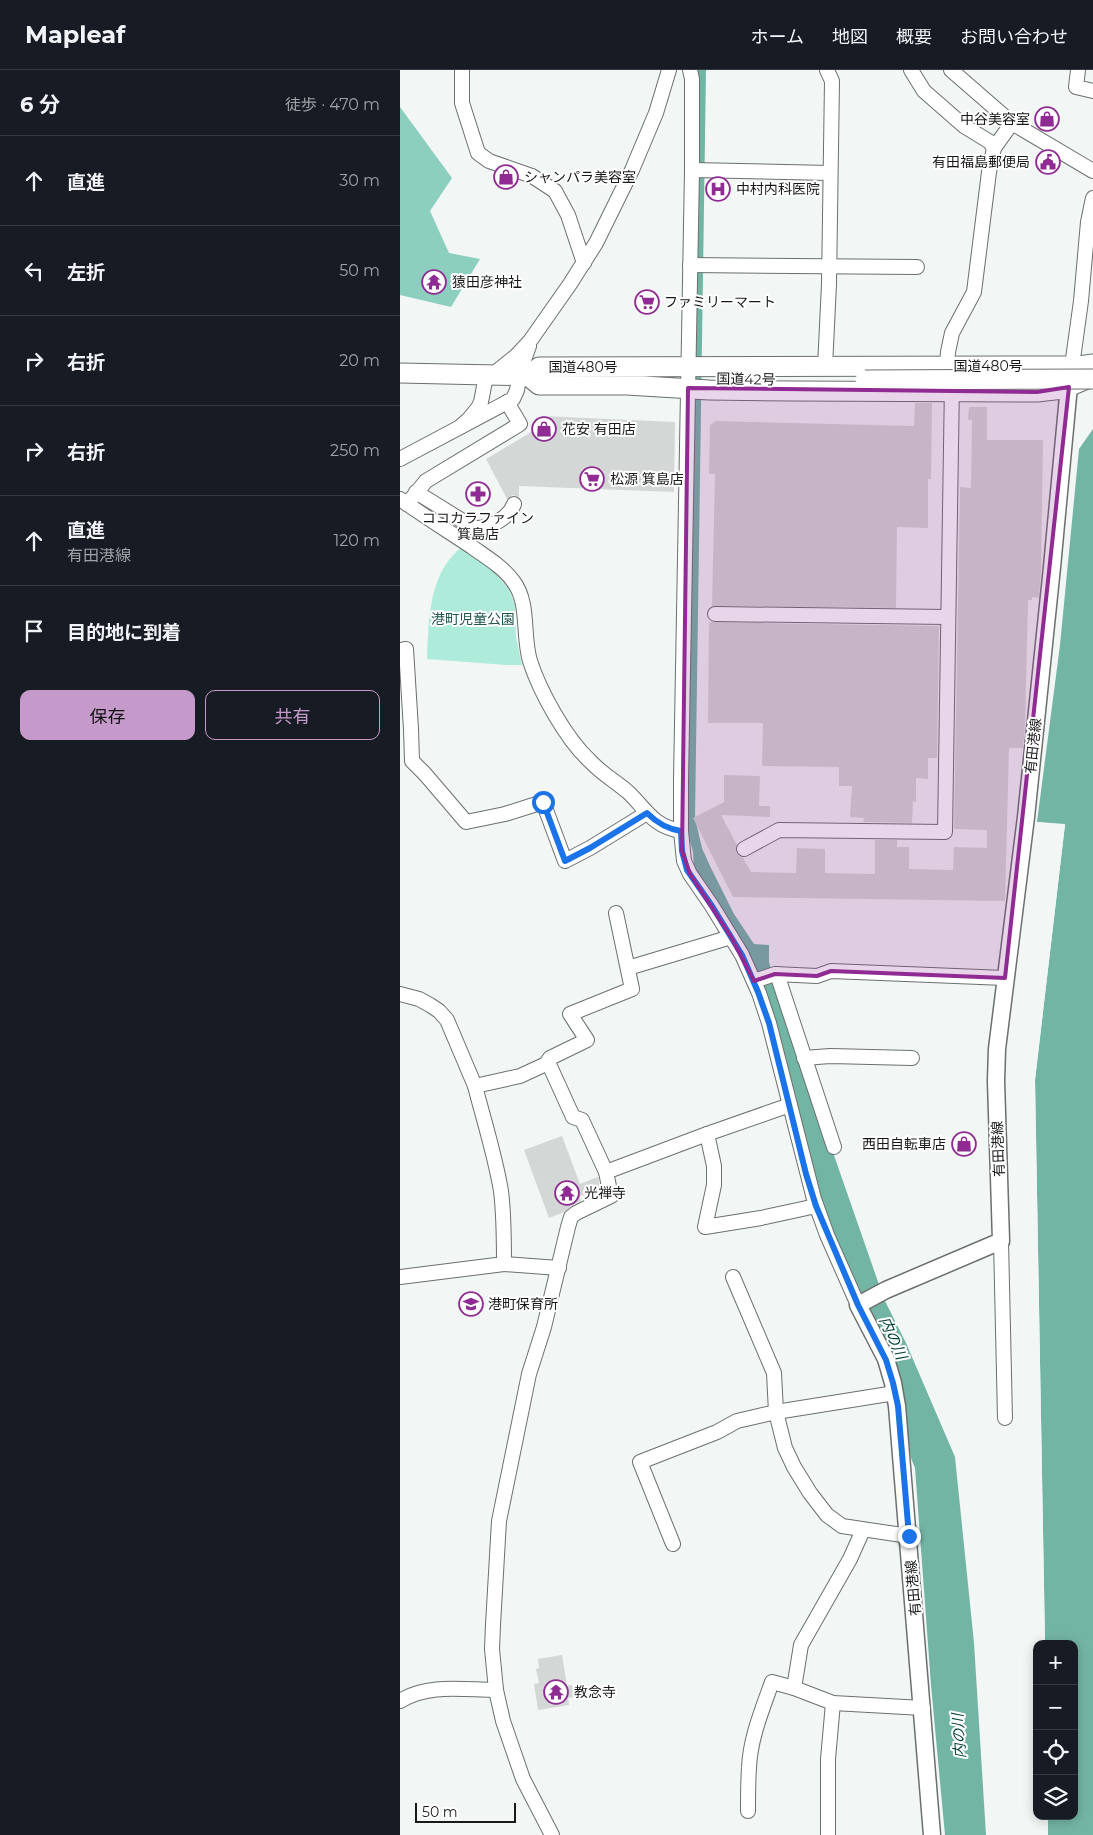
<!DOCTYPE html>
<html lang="ja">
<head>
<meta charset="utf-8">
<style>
  :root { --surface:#171b24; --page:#20242c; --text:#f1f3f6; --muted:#9ea1a6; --line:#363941; --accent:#c599c9 }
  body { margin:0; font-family:Montserrat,"Noto Sans JP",sans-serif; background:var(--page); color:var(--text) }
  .controls { position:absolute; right:15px; bottom:15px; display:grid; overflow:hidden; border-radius:10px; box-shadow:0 2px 12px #0003 }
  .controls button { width:45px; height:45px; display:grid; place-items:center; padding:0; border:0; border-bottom:1px solid var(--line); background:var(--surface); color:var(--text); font:25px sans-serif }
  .scale { position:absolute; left:15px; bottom:12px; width:101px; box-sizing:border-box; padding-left:5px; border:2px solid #171918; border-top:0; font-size:14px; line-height:18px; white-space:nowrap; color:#171918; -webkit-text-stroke:4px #fff; paint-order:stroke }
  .stop { position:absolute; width:15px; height:15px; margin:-11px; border:4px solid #1a73e8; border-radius:50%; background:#fff }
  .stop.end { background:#1a73e8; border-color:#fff; box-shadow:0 1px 5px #0008 }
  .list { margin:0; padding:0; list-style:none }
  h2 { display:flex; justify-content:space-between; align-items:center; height:65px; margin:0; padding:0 20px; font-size:21px }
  h2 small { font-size:16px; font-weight:400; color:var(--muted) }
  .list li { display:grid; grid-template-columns:32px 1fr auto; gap:15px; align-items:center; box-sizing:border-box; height:90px; padding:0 20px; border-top:1px solid var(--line) }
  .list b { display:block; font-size:19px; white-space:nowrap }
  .list p { margin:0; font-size:16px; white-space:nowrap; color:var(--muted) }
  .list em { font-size:16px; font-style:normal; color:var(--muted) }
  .actions { display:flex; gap:10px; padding:15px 20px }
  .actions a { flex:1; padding:11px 0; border:1px solid var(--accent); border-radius:10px; text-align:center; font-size:18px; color:var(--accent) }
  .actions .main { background:var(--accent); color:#111 }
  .icon { flex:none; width:28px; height:28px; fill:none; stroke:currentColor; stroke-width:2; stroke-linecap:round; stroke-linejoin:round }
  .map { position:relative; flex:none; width:693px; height:1765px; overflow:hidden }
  header { display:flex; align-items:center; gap:30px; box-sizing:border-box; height:70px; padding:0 25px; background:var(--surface); border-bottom:1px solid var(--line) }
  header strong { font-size:24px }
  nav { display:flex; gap:28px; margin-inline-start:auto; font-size:18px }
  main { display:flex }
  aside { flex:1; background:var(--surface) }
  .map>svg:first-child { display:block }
  .green { fill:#aeebdb }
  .forest { fill:#8dcfbe }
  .water { fill:#73b5a4 }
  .pier { fill:#f2f6f5 }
  .building { fill:#d3d7d5 }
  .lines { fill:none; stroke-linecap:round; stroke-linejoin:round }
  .minor-casing { stroke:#6b6f6e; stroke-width:16 }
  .major-casing { stroke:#6b6f6e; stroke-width:19 }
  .highway-casing { stroke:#6b6f6e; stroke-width:21 }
  .minor { stroke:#fff; stroke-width:14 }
  .major { stroke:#fff; stroke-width:16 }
  .highway { stroke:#fff; stroke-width:19 }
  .highway-bridge-casing { stroke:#6b6f6e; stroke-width:21; stroke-linecap:butt }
  .highway-bridge { stroke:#fff; stroke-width:19 }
  .route { stroke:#1a73e8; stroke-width:6 }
  .marked { fill:#8f2b92; fill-opacity:0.2; stroke:#8f2b92; stroke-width:4; stroke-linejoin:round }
  .labels { text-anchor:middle; stroke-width:4; stroke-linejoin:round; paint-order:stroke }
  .poi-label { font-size:14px; fill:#171918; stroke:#fff; text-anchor:start }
  .street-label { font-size:14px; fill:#171918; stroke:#fff }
  .park-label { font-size:14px; fill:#20574b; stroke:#fff }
  .water-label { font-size:15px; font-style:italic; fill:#09453a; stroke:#fff }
</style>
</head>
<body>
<header>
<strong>Mapleaf</strong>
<nav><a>ホーム</a><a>地図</a><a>概要</a><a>お問い合わせ</a></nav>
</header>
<main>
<aside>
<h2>6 分<small>徒歩 · 470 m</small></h2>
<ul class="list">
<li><svg class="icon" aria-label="ahead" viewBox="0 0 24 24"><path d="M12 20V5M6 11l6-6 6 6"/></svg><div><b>直進</b></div><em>30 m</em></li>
<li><svg class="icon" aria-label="left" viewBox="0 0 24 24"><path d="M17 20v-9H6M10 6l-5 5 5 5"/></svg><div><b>左折</b></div><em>50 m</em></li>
<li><svg class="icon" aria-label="right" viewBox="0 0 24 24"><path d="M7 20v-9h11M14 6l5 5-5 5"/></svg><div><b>右折</b></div><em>20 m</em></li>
<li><svg class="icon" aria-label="right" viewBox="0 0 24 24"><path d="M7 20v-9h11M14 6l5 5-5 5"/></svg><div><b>右折</b></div><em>250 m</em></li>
<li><svg class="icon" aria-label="ahead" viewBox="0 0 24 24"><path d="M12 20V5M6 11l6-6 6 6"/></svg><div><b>直進</b><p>有田港線</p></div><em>120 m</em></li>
<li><svg class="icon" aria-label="arrive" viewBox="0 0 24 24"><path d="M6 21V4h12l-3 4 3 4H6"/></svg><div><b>目的地に到着</b></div></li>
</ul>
<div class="actions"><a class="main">保存</a><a>共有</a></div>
</aside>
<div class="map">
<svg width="693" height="1765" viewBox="0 0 693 1765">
  <rect width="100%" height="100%" fill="#f2f6f5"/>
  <!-- green -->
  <path class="green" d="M 62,477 L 94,502 L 109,519 L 115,535 L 116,567 L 122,595 L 106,595 L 27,589 C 29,550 28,503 62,477 Z"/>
  <!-- forest -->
  <polygon class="forest" points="0,37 52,108 30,141 49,183 80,189 51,237 0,225"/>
  <!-- water -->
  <g class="water">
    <polygon points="298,0 306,0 295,748 302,778 310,796 334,844 354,874 369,875 369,892 381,933 484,1229 506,1273 555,1387 574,1573 586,1765 545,1765 531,1615 515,1398 511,1388 503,1328 479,1260 436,1172 420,1130 390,1015 376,953 353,892 327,848 294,801 293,782 285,753 295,75"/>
    <polygon points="693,359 693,1765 648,1765 648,1746 674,1746 674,1574 645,1574 635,1010 665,755 637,752 660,575 679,379"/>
  </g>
  <!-- pier -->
  <polygon class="pier" points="637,752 665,754 635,1010 645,1574 643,1574 632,1011 662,757 637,755"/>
  <!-- building -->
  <g class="building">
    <polygon points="515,333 532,333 531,409 528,409 528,458 497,457 496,538 312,536 315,404 309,404 310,355 316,351 514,356"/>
    <polygon points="569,337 587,337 587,370 643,370 641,502 639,528 632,527 632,530 628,530 625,656 623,678 609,678 605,831 333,827 293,748 324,732 324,705 360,706 359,736 370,736 370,747 321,745 337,775 336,783 343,788 351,802 396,803 397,778 425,779 425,803 475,804 475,770 497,770 497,777 509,777 509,799 553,800 554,777 587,778 587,760 554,759 560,417 571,418 572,350 568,350"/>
    <polygon points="143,346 275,352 274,422 119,416 119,427 113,425 107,429 86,389 138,358 134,350"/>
    <polygon points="312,552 539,556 537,688 528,688 528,709 516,708 516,732 513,731 512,753 463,752 464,748 450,747 452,716 439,716 439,697 362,696 363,653 308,653 309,553"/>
    <polygon points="162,1066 180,1114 198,1107 200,1117 183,1123 184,1125 180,1126 181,1131 171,1136 164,1142 149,1148 124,1080"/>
    <polygon points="162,1585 167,1616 172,1615 174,1627 168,1628 169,1635 138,1640 134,1614 139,1613 136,1599 139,1598 138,1589"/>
  </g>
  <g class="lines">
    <!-- minor casing -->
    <g class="minor-casing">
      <g id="minor">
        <polyline points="62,0 62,33 78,83 89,91 132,106 155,121 168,145 184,193"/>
        <polyline points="290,0 292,9 292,100 281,710 281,761 284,791 290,804 312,836 342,885 359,923 369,953 414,1129 427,1165 458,1235"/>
        <polyline points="511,0 524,21 564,56 590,72 594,78 589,102 574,222 552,263 548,282 547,297"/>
        <polyline points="551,0 612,53"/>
        <polyline points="678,0 676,17 693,21"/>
        <polyline points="594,78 612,53 693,101"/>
        <polyline points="292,100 430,103"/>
        <polyline points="290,195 517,197"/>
        <polyline points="672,296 681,231 688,152 693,128"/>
        <polyline points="425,297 429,214 432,11 427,0"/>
        <polyline points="60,357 69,349 78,338 81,332 85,311 116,286 130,271 170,214 196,173 232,100 256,43 269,0"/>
        <polyline points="0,389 113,329 117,320 121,298 129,276"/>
        <path d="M 16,422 L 74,458 C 89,459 109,448 114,434"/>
        <path d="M 0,429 C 24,446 48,461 72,477 C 86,487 103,497 113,511 C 130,533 122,564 130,591 C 140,622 166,669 190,691 C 201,703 215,711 228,722 C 247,740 252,756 281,761"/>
        <polyline points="7,434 26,411 120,354 107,332"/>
        <polyline points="315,544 548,547"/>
        <polyline points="0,580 6,579 11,659 12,691 25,704 66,752 105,744 143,732 165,791 190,778 247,743"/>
        <polyline points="344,779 379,760 545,762 552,313"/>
        <polyline points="228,898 331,867"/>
        <polyline points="377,904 434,1077"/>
        <polyline points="354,911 375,904 417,906 431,901 605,908"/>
        <polyline points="0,924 19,929 30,935 39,941 47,950 75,1016 120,1006 146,994 150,988 187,970 170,944 232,919 216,843"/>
        <polyline points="404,988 430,986 512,988"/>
        <polyline points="148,992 173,1047 182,1050 206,1102 211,1126 176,1143 171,1147 168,1157 144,1257 129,1304 99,1451 93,1555 92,1579 96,1620 103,1651 123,1709 152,1765"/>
        <polyline points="390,1035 307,1064 314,1096 314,1115 305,1157 361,1148 416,1136"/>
        <polyline points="206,1102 307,1064"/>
        <polyline points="601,1171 605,1348"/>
        <polyline points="104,1194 159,1198"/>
        <path d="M 0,1207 L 104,1194 C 104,1169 104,1145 101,1121 C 95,1085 84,1051 75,1016"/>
        <polyline points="333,1207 374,1303 376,1342 385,1378 394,1397 410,1423 427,1445 442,1456 509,1466"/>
        <polyline points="273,1474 240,1392 317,1362 337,1351 376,1342 495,1323"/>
        <polyline points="394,1618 401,1575 450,1489 463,1460"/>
        <path d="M 0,1631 C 28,1613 65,1620 96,1620"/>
        <path d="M 348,1741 C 348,1727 348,1712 349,1698 C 350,1669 362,1640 372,1612 L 394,1618 L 433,1633 L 523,1638"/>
        <polyline points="428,1765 428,1689 433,1633"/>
      </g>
    </g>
    <!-- major casing -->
    <g class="major-casing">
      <polyline id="major" points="532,1765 497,1336 493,1313 486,1289 458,1235 486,1220 601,1171 596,1011 597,979 626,747 652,497 670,305"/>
    </g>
    <!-- highway casing -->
    <g class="highway-casing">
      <g id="highway">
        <polyline points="0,303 139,306"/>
        <polyline points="687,309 663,319 637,322 393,321 309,320 227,315 139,315 128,306 139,297 679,296 693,294"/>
      </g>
    </g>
    <!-- minor -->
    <use href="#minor" class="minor"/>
    <!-- major -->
    <use href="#major" class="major"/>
    <!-- highway -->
    <use href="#highway" class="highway"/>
    <!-- highway-bridge casing -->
    <g class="highway-bridge-casing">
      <polyline id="highway-bridge" points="465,310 693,309"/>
    </g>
    <!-- highway-bridge -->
    <use href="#highway-bridge" class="highway-bridge"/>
  </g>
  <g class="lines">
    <!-- route -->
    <path class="route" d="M 143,732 L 165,791 L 190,778 L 247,743 C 257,753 267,759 281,761 L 282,781 L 287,800 L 312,836 L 342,885 L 358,922 L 369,953 L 406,1104 L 416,1136 L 458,1235 L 486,1290 L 493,1313 L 498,1336 L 509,1466"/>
  </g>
  <!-- marked area -->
  <path class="marked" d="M 669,317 L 605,908 L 431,901 L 417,906 L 375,904 L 354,911 L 331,867 L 290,804 L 282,781 L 288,318 L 637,322 Z"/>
  <!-- icons -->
  <defs>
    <g id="shop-ring" transform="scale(1.25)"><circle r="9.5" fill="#fff" stroke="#8f2b92" stroke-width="1.5"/><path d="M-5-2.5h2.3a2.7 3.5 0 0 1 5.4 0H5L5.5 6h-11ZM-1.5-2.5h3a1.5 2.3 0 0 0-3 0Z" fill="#8f2b92"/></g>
    <g id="civic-ring" transform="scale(1.25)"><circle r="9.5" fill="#fff" stroke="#8f2b92" stroke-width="1.5"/><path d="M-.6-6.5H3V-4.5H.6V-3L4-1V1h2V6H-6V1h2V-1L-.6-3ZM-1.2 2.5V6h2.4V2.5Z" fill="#8f2b92"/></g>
    <g id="hospital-ring" transform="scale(1.25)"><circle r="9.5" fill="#fff" stroke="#8f2b92" stroke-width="1.5"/><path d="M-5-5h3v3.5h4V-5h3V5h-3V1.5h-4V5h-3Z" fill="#8f2b92"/></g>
    <g id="temple-ring" transform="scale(1.25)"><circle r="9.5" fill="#fff" stroke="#8f2b92" stroke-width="1.5"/><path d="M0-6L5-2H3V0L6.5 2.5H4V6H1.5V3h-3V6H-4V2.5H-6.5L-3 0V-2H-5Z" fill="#8f2b92"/></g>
    <g id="supermarket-ring" transform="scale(1.25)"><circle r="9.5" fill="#fff" stroke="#8f2b92" stroke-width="1.5"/><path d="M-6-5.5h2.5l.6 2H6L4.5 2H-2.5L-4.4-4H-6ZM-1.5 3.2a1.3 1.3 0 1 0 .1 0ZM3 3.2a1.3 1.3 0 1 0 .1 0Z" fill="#8f2b92"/></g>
    <g id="pharmacy-ring" transform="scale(1.25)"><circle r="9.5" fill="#fff" stroke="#8f2b92" stroke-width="1.5"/><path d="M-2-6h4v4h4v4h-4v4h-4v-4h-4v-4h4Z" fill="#8f2b92"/></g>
    <g id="school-ring" transform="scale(1.25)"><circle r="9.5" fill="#fff" stroke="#8f2b92" stroke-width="1.5"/><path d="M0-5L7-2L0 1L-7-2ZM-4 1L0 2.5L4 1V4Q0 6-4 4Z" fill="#8f2b92"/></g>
  </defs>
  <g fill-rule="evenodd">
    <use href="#shop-ring" x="647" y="49"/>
    <use href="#civic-ring" x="648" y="92"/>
    <use href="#shop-ring" x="106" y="107"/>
    <use href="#hospital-ring" x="318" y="119"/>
    <use href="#temple-ring" x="34" y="212"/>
    <use href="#supermarket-ring" x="247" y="232"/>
    <use href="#shop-ring" x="144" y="359"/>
    <use href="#supermarket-ring" x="192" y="409"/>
    <use href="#pharmacy-ring" x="78" y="424"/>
    <use href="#shop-ring" x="564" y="1074"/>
    <use href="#temple-ring" x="167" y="1123"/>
    <use href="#school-ring" x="71" y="1234"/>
    <use href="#temple-ring" x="156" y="1622"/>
  </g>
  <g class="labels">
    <!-- poi labels -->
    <g class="poi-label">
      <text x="630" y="54" text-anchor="end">中谷美容室</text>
      <text x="630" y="97" text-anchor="end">有田福島郵便局</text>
      <text x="124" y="112">シャンパラ美容室</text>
      <text x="336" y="124">中村内科医院</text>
      <text x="52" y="217">猿田彦神社</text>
      <text x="264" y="237">ファミリーマート</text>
      <text x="162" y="364">花安 有田店</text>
      <text x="210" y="414">松源 箕島店</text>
      <text x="78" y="453" text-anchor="middle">ココカラファイン<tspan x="78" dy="16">箕島店</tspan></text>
      <text x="546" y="1079" text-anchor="end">西田自転車店</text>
      <text x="184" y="1128">光禅寺</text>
      <text x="88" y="1239">港町保育所</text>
      <text x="174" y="1627">教念寺</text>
    </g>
    <!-- street labels -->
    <g class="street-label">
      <text x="588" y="301">国道480号</text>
      <text x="183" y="302">国道480号</text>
      <text transform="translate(346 309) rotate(1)" y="5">国道42号</text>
      <text transform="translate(633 676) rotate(-84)" y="5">有田港線</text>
      <text transform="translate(598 1079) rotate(-92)" y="5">有田港線</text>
      <text transform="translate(513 1518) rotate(-95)" y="5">有田港線</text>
    </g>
    <!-- park labels -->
    <g class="park-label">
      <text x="73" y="554">港町児童公園</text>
    </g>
    <!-- water labels -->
    <g class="water-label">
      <text transform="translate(493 1268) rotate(66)" y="5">内の川</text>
      <text transform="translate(559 1666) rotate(-93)" y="5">内の川</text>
    </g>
  </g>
</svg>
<div class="controls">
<button>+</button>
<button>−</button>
<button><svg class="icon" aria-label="locate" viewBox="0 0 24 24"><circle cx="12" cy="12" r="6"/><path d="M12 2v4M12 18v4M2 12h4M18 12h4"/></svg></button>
<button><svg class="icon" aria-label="layers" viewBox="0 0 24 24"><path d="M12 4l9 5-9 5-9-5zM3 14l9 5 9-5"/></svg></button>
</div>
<div class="scale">50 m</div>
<div class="stop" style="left:143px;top:732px"></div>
<div class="stop end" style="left:509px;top:1466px"></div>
</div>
</main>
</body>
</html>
